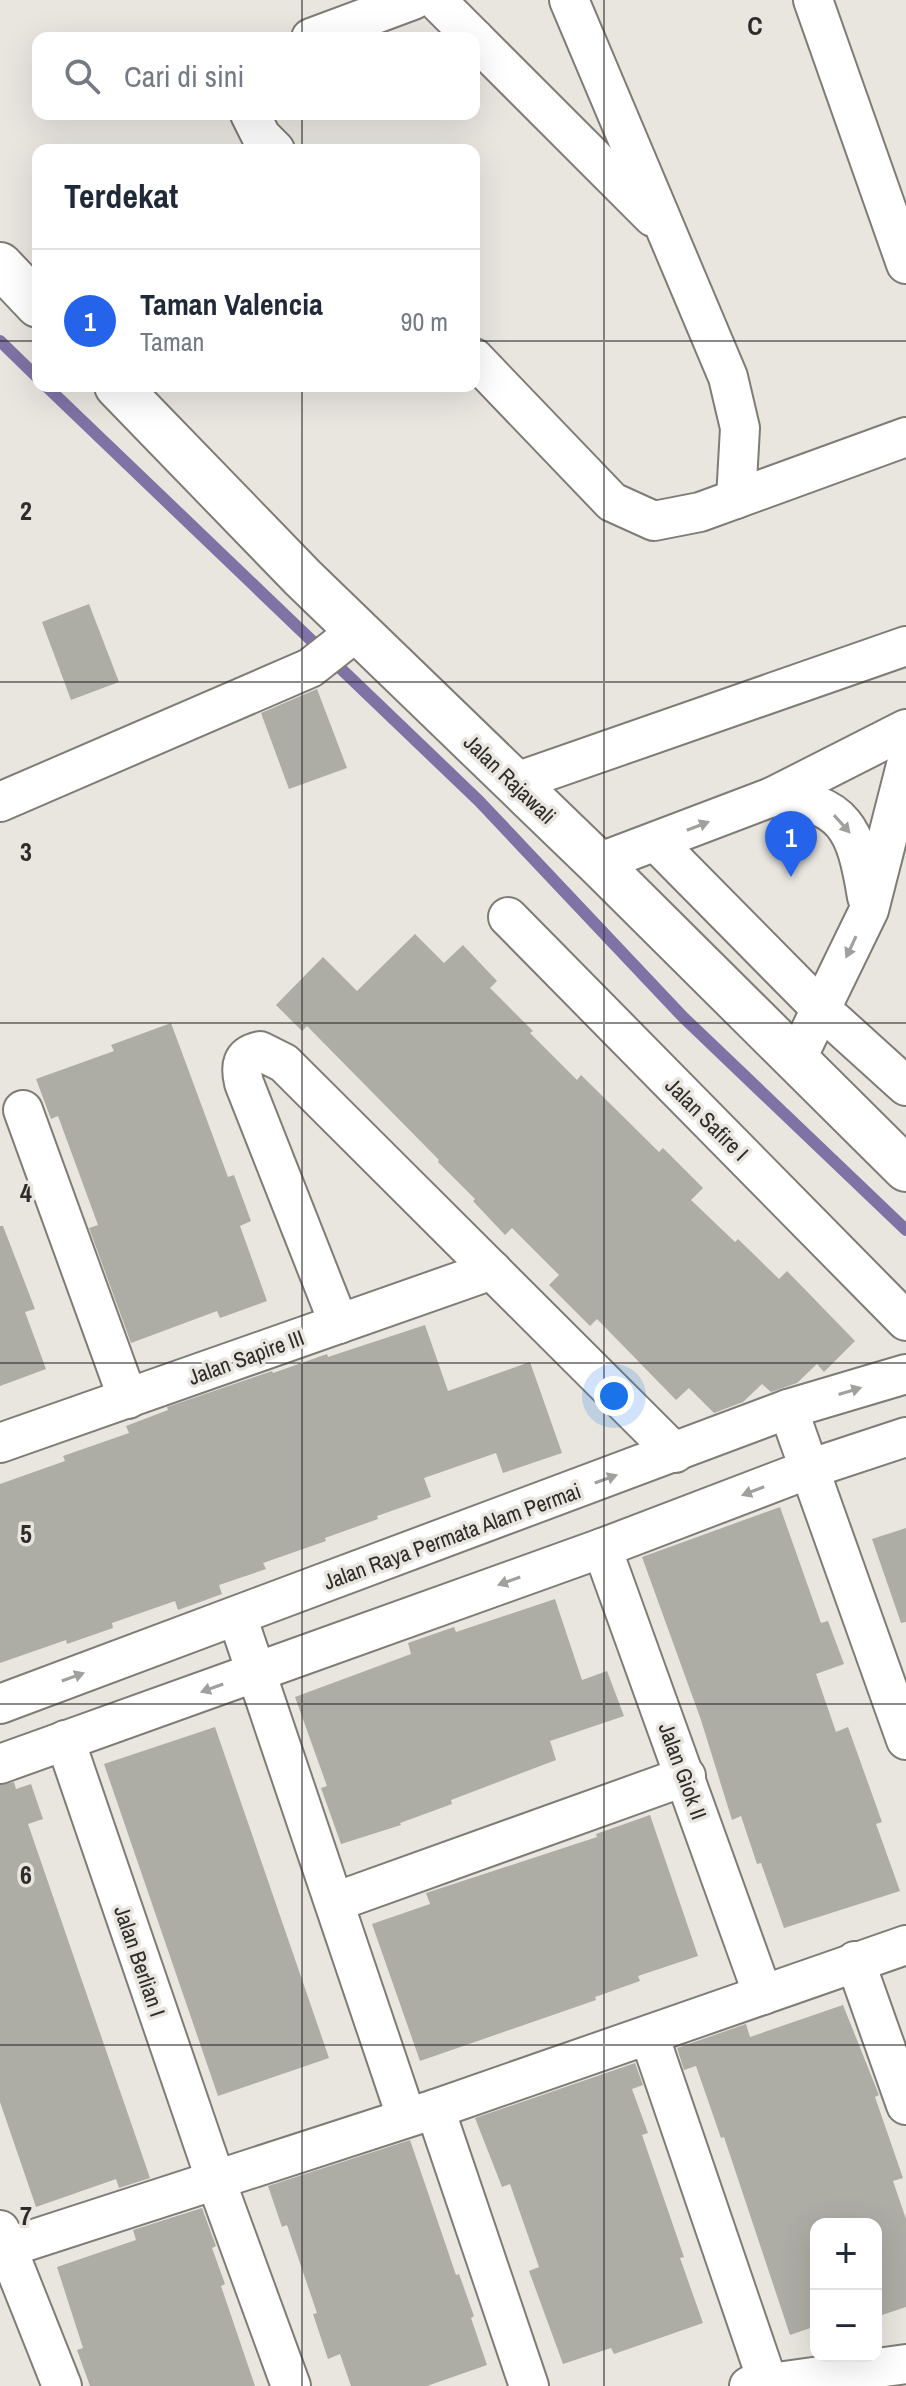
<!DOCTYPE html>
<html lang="id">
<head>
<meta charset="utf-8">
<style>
  :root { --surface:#fff; --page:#f6f6f7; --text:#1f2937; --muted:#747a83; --line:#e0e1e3; --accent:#2563eb }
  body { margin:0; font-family:"Archivo Narrow",sans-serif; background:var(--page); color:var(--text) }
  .controls { position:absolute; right:24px; bottom:24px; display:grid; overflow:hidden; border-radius:16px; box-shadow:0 8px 32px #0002 }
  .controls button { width:72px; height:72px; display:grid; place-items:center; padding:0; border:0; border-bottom:2px solid var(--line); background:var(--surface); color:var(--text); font:40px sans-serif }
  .you { position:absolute; left:614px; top:1396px; width:28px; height:28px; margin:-20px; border:6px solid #fff; border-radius:50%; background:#1a73e8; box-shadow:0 0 0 12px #1a73e833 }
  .badge { display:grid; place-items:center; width:52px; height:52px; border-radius:50%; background:var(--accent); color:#fff; font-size:26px; font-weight:700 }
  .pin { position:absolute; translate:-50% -66px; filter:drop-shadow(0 2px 4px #0008) }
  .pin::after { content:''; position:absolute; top:42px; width:28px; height:24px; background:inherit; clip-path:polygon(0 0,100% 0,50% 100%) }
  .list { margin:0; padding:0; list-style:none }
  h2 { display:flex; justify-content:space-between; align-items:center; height:104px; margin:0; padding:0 32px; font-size:34px }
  h2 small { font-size:26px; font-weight:400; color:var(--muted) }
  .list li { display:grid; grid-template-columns:52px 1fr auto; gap:24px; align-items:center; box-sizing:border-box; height:144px; padding:0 32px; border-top:2px solid var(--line) }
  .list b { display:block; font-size:30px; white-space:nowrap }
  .list p { margin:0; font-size:26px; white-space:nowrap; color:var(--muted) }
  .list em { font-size:26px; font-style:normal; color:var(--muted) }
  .icon { flex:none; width:44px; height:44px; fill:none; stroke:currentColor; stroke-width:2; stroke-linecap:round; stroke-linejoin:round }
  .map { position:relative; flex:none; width:906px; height:2386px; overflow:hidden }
  .search { position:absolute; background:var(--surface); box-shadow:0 8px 32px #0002; left:32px; top:32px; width:448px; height:88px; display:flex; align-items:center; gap:20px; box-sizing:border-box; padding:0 28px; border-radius:16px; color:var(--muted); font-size:30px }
  .panel { position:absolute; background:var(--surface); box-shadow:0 8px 32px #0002; left:32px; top:144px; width:448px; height:248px; border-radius:16px }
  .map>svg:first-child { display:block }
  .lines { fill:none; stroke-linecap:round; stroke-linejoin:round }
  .stream { stroke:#7f73a5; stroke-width:12 }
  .building { fill:#adaca5 }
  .street-casing { stroke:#7e7c75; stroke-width:42 }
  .secondary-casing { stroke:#7e7c75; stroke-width:48 }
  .street { stroke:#fff; stroke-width:38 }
  .secondary { stroke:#fff; stroke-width:44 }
  .oneway { fill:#a0a09f }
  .grid { fill:none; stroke:#2d2c2a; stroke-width:2; stroke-opacity:0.55 }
  .labels { text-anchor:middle; stroke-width:7; stroke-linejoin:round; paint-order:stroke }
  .street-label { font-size:22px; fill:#2d2c2a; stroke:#e8e6df }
  .grid-label { font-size:26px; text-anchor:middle; font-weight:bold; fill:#2d2c2a; stroke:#e8e6df; stroke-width:7; stroke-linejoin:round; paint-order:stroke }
</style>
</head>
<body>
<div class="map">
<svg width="906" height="2386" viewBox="0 0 906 2386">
  <rect width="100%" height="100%" fill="#e8e6df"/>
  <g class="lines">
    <!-- stream -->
    <g class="stream">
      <polyline points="0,341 38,378"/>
      <polyline points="46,386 479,801 684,1018 906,1230"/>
    </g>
  </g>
  <!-- building -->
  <g class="building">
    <polygon points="89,604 119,682 71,700 42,622"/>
    <polygon points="317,689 347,768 289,789 261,713"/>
    <polygon points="415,934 444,963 463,945 497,981 490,988 533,1031 530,1033 577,1080 581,1075 659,1152 663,1148 703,1188 691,1200 735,1242 738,1239 779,1279 787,1271 855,1341 824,1372 817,1364 797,1383 771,1392 762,1384 743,1402 714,1413 689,1388 676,1400 597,1319 590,1326 549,1285 559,1275 512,1228 505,1235 473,1201 475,1199 438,1162 439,1160 307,1026 302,1031 276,1005 323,957 357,991"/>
    <polygon points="171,1023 228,1177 234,1175 251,1221 240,1226 267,1301 220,1318 217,1311 131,1343 89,1228 98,1225 58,1116 51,1119 36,1079 114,1051 111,1045"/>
    <polygon points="0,1226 3,1226 35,1309 25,1312 46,1369 0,1386"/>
    <polygon points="425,1325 448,1391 530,1362 562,1453 503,1473 496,1453 424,1478 431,1497 377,1516 378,1519 325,1538 326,1541 263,1563 266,1569 219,1585 222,1594 178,1610 175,1601 112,1623 113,1628 67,1644 66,1640 0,1663 0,1484 65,1461 63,1456 129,1433 126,1426 168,1410 167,1407 272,1371 273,1373 327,1354 328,1357"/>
    <polygon points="780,1507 821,1623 828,1621 844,1664 816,1674 836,1732 848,1727 882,1822 876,1824 900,1891 784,1928 761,1863 757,1864 741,1816 732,1820 701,1720 642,1557"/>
    <polygon points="906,1528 906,1622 901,1623 872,1539"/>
    <polygon points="555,1599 582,1680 607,1671 624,1716 550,1741 556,1760 451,1800 452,1804 400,1823 401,1825 341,1844 321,1788 327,1786 295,1697 411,1654 408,1643 454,1627 456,1632"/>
    <polygon points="215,1727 329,2058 218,2096 104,1764"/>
    <polygon points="14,1782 16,1789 31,1784 43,1819 28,1824 150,2178 119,2188 116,2179 36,2207 0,2102 0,1785"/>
    <polygon points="650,1815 698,1956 638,1976 640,1981 595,1997 596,2000 420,2061 372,1924 430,1904 426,1893 597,1837 596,1834"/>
    <polygon points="843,2005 879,2095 875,2097 903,2178 893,2181 906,2219 906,2307 876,2317 876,2224 816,2224 816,2326 790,2335 724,2137 721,2138 696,2066 684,2070 677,2048 746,2024 750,2037"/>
    <polygon points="635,2063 643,2085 632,2089 648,2133 642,2135 684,2257 680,2258 703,2323 614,2354 611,2348 563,2364 529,2271 539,2267 510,2184 502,2187 475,2118"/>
    <polygon points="410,2140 456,2275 459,2274 474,2316 471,2318 487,2365 427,2386 351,2386 340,2354 328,2359 313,2314 317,2313 287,2225 282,2227 268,2186"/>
    <polygon points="202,2208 216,2246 212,2248 225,2284 221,2286 255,2386 90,2386 77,2350 83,2348 57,2267 136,2240 133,2230"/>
  </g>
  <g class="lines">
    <!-- street casing -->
    <g class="street-casing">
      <g id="street">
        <polyline points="436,0 474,38"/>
        <polyline points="569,0 728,377 740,428 736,499"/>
        <polyline points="813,0 906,264"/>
        <polyline points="311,38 413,0"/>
        <polyline points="474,38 653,217"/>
        <polyline points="250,114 261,136 275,150"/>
        <polyline points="474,358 612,502 654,521 700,512 906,437"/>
        <polyline points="513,783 906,646"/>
        <path d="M 772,797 C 846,802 856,830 867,897"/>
        <polyline points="0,802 310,668 357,631"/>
        <polyline points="656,842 822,1010 906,1086"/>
        <polyline points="598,863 772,797 906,729"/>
        <polyline points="508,917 906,1321"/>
        <polyline points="797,1058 869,910 906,765"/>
        <polyline points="23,1110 128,1399"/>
        <path d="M 339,1324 L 244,1083 C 240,1066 241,1055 260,1051 L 284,1063 L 675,1453"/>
        <polyline points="788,1409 906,1740"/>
        <polyline points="0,1443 492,1270"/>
        <polyline points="602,1548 763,1995"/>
        <polyline points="237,1616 406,2116"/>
        <polyline points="0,1704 788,1409 906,1374"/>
        <polyline points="65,1740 216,2181 291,2386"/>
        <polyline points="0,1764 602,1548 809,1469 906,1437"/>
        <polyline points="335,1902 686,1776"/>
        <polyline points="855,1961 906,2105"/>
        <polyline points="649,2035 768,2383"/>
        <polyline points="435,2109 529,2386"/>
        <polyline points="0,2230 62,2386"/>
        <polyline points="0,2250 435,2109 906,1945"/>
        <polyline points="749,2386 906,2364"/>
      </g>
    </g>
    <!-- secondary casing -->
    <g class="secondary-casing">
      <g id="secondary">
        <polyline points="0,265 38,305"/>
        <polyline points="117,386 303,578 598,863 906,1169"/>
      </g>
    </g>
    <!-- street -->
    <use href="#street" class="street"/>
    <!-- secondary -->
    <use href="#secondary" class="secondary"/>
  </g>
  <!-- one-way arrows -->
  <defs><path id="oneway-solid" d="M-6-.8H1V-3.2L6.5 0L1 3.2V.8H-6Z" transform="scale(2)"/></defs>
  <g class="oneway">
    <use href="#oneway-solid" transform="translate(842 824) rotate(48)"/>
    <use href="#oneway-solid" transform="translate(698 826) rotate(-21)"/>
    <use href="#oneway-solid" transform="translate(851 947) rotate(115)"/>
    <use href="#oneway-solid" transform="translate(850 1391) rotate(-17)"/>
    <use href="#oneway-solid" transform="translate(606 1479) rotate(-20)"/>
    <use href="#oneway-solid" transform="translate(753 1491) rotate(159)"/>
    <use href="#oneway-solid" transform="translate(509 1581) rotate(160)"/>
    <use href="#oneway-solid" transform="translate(73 1677) rotate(-20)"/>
    <use href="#oneway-solid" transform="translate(212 1688) rotate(160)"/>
  </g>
  <!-- grid -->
  <path class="grid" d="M 302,0 L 302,38M 604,0 L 604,2386M 302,114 L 302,150M 0,341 L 38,341M 474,341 L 906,341M 302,386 L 302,2386M 0,682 L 906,682M 0,1023 L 906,1023M 0,1363 L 906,1363M 0,1704 L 906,1704M 0,2045 L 906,2045"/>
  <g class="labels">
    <!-- street labels -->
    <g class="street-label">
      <text transform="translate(510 779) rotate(44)" y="8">Jalan Rajawali</text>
      <text transform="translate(707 1119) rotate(45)" y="8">Jalan Safire I</text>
      <text transform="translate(246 1357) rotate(-20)" y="8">Jalan Sapire III</text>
      <text transform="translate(452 1536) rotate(-20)" y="8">Jalan Raya Permata Alam Permai</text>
      <text transform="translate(683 1771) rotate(70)" y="8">Jalan Giok II</text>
      <text transform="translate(140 1961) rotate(71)" y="8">Jalan Berlian I</text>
    </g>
  </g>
  <g class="grid-label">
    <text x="755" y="35">C</text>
    <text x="26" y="520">2</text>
    <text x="26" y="861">3</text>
    <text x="26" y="1202">4</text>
    <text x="26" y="1543">5</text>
    <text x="26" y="1884">6</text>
    <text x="26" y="2225">7</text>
  </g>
</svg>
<div class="controls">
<button>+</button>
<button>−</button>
</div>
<div class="you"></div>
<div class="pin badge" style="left:791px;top:877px">1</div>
<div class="search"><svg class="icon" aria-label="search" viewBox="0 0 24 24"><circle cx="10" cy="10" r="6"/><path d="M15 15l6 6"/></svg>Cari di sini</div>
<section class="panel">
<h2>Terdekat<small></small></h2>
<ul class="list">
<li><span class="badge">1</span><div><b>Taman Valencia</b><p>Taman</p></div><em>90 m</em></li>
</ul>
</section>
</div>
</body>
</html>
